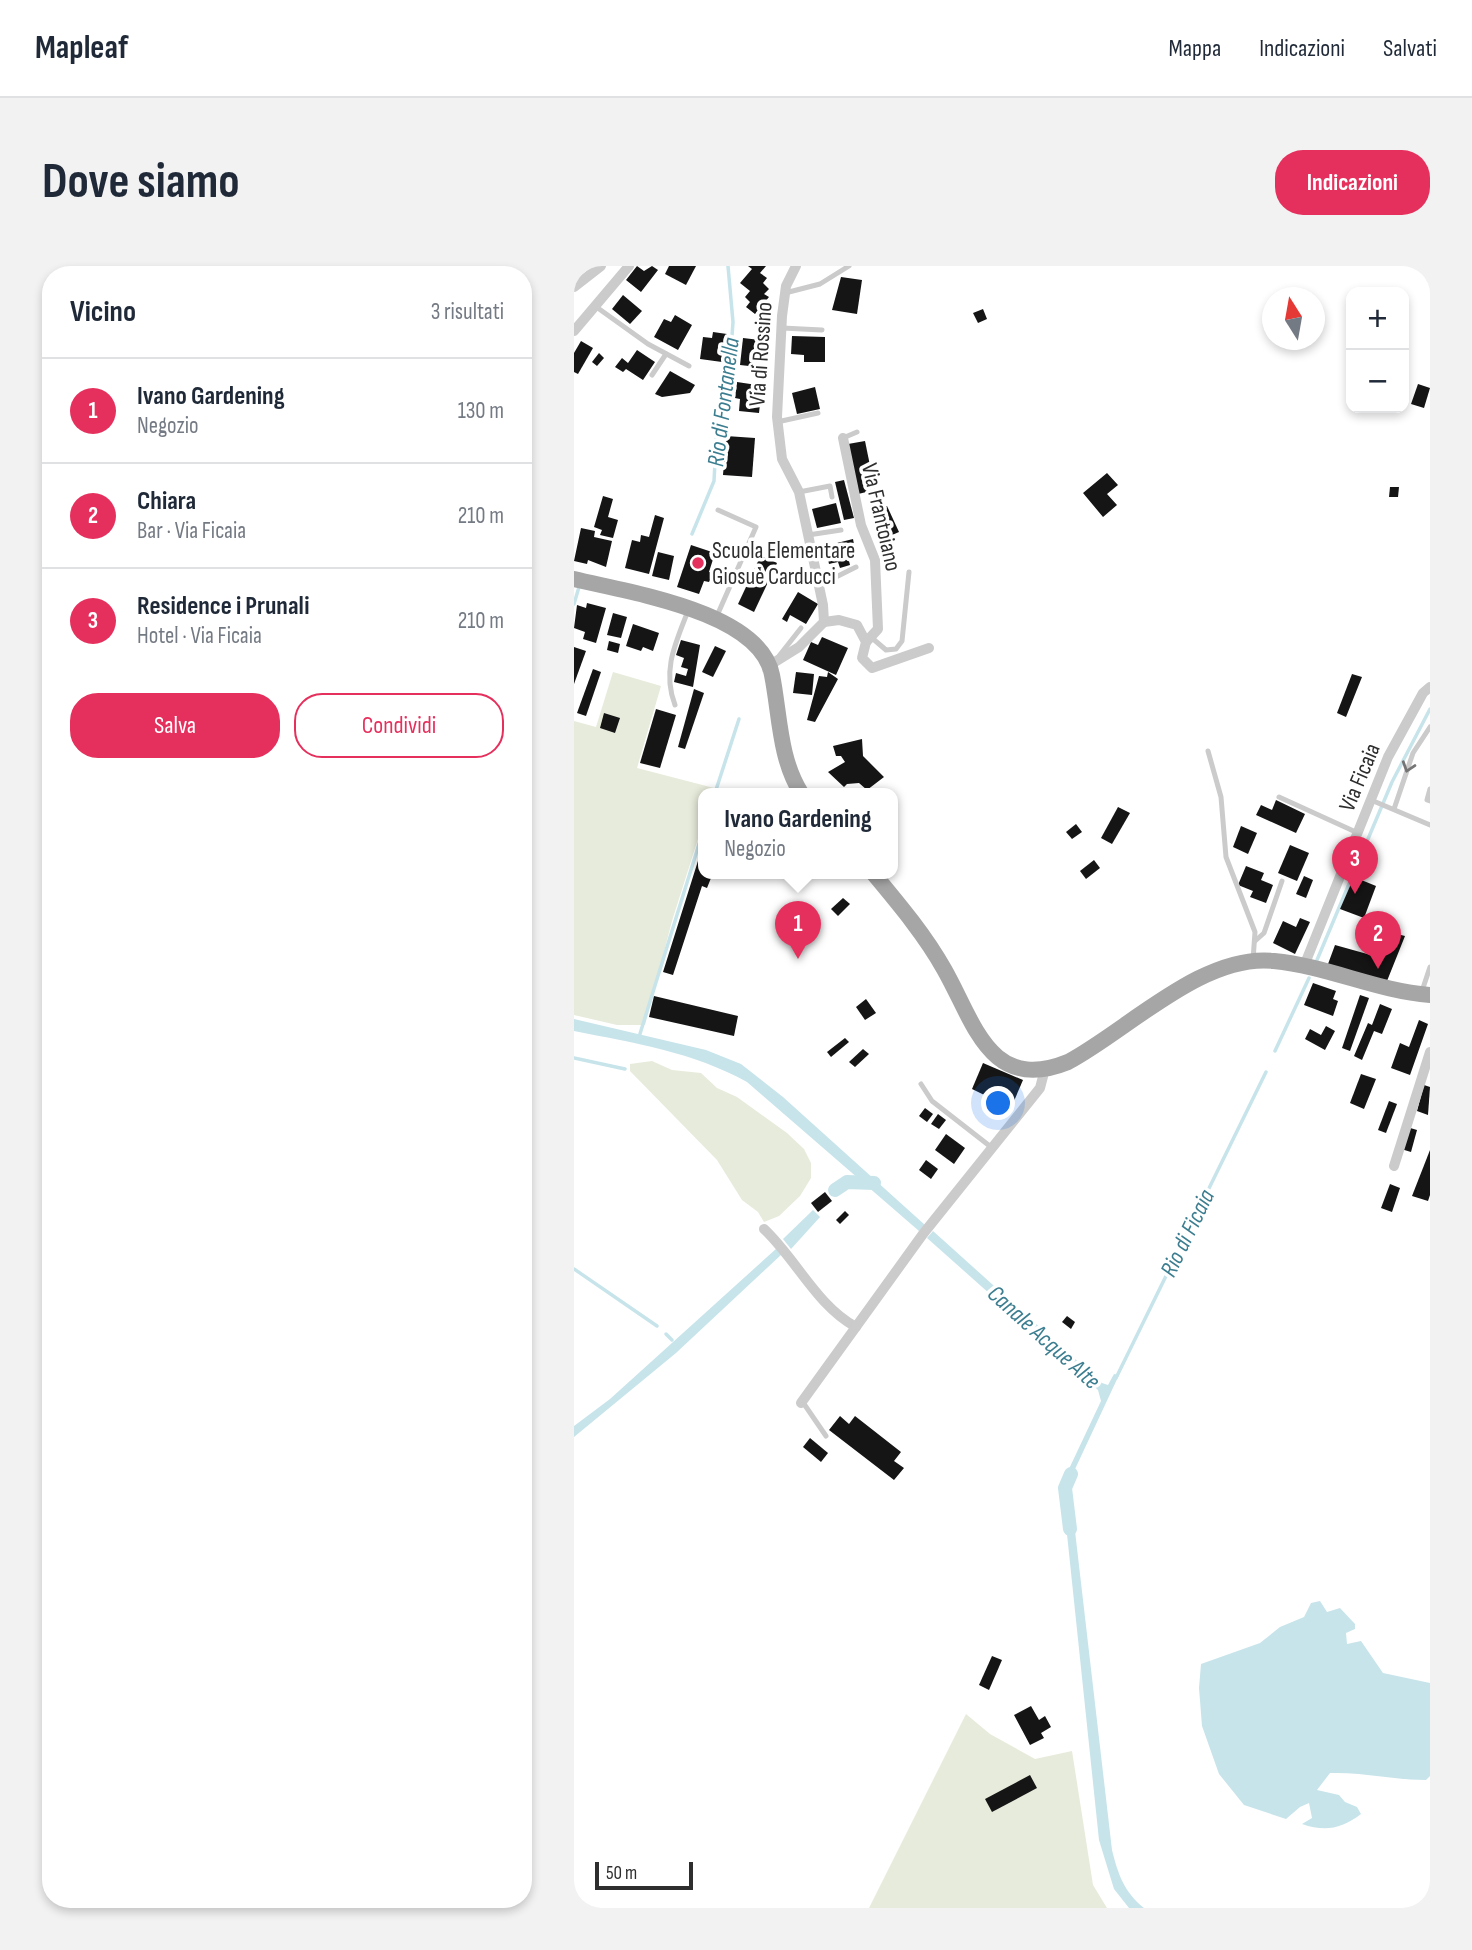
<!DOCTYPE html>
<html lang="it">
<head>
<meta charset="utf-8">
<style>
  :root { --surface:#fff; --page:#f2f2f3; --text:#1f2937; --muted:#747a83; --line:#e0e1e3; --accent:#e5305d }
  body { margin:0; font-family:"Sofia Sans Condensed",sans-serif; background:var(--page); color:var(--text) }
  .controls { position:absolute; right:21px; top:21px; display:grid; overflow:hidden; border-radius:14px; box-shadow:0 4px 10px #0003 }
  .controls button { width:63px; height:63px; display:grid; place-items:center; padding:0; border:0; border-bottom:2px solid var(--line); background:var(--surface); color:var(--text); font:35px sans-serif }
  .compass { position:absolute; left:688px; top:21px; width:63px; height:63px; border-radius:50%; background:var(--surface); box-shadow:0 4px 10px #0003; rotate:349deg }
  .scale { position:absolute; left:21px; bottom:18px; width:98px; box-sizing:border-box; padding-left:7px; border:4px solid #2e2e2e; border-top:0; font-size:19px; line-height:24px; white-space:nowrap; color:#2e2e2e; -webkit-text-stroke:5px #fff; paint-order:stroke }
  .you { position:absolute; left:425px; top:838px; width:24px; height:24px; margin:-18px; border:5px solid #fff; border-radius:50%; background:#1a73e8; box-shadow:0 0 0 10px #1a73e833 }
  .badge { display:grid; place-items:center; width:46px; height:46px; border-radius:50%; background:var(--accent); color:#fff; font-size:23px; font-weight:700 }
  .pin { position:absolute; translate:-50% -58px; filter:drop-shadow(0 2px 4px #0008) }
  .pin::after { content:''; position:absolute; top:37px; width:24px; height:21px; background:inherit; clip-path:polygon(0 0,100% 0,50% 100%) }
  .popup { position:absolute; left:124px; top:522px; width:200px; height:91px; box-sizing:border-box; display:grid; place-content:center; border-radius:14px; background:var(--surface); filter:drop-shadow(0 2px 5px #0005); font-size:23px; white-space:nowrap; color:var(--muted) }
  .popup b { font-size:26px; color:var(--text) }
  .popup::after { content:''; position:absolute; left:50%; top:100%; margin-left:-14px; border:14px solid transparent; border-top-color:var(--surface) }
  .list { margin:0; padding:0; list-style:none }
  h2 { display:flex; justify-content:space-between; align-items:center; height:91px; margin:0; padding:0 28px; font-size:30px }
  h2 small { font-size:23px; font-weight:400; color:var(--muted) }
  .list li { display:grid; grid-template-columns:46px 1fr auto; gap:21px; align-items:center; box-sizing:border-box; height:105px; padding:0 28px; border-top:2px solid var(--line) }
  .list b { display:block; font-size:26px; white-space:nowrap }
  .list p { margin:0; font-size:23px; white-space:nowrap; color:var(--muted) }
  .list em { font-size:23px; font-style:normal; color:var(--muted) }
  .actions { display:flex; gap:14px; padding:21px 28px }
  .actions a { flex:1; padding:16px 0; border:2px solid var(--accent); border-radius:28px; text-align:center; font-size:24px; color:var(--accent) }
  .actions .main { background:var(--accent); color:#fff }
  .map { position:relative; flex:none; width:856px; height:1642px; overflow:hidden; border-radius:28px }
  header { display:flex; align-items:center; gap:42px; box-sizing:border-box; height:98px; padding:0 35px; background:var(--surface); border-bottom:2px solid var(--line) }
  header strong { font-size:33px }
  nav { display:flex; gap:38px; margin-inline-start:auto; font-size:24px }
  .intro { display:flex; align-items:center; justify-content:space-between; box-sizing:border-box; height:168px; padding:0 42px }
  h1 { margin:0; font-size:49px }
  .button { padding:18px 32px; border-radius:28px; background:var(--accent); color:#fff; font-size:24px; font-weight:700 }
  main { display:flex; gap:42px; padding:0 42px }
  aside { flex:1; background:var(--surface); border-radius:28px; box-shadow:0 4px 10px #0003 }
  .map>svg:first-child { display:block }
  .green { fill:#e7ebdb }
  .water { fill:#c7e4eb }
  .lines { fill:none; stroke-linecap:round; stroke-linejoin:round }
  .stream { stroke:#c7e4eb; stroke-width:3.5 }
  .canal { stroke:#c7e4eb; stroke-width:14 }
  .building { fill:#151515 }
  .lane { stroke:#cbcbcb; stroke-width:5 }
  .street { stroke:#cbcbcb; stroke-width:10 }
  .primary { stroke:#a6a6a6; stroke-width:16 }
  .oneway { stroke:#757575 }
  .poi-dot { fill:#e5305d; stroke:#fff; stroke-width:2.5 }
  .labels { text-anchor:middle; stroke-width:7; stroke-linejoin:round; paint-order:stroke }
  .street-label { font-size:23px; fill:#2e2e2e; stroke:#fff }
  .poi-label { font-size:23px; fill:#2e2e2e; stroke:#fff; text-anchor:start }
  .water-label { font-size:24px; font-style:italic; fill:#3c7e90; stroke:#fff }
</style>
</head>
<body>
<header>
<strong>Mapleaf</strong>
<nav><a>Mappa</a><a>Indicazioni</a><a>Salvati</a></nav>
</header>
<div class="intro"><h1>Dove siamo</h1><a class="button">Indicazioni</a></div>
<main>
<aside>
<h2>Vicino<small>3 risultati</small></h2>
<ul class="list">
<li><span class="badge">1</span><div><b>Ivano Gardening</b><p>Negozio</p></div><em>130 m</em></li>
<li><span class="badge">2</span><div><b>Chiara</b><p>Bar · Via Ficaia</p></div><em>210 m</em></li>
<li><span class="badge">3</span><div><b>Residence i Prunali</b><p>Hotel · Via Ficaia</p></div><em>210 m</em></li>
</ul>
<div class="actions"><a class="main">Salva</a><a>Condividi</a></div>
</aside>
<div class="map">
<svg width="856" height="1642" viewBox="0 0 856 1642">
  <rect width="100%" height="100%" fill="#fff"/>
  <!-- green -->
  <g class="green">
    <polygon points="39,406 87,420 63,502 140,522 139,527 130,527 129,557 98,655 71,759 43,759 0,749 0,455 22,461"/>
    <polygon points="78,795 98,804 127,807 143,822 163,831 213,867 230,883 237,897 237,912 226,930 205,950 190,956 184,946 168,934 143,894 56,805 56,798"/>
    <polygon points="392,1448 416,1468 461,1493 498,1485 519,1619 533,1642 295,1642"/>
  </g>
  <!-- water -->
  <g class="water">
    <path d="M 0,753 L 132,784 L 167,798 L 209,831 L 351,959 L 345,965 L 173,816 C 119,786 60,777 0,765 Z"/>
    <polygon points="239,944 246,951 217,983 209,973"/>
    <polygon points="359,965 528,1117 534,1119 540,1108 545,1109 488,1231 494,1205 527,1135 524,1124 353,972"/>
    <polygon points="203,982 208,988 102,1087 0,1171 0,1160 36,1133"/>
    <path d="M 498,1239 L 538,1584 C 544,1608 550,1626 570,1642 L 555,1642 L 540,1623 L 525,1574 L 491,1249 Z"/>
    <path d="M 746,1335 L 753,1346 L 766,1342 L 781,1358 L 781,1363 L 772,1367 L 773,1378 L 787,1375 L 809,1407 L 856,1417 L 856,1510 L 852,1514 C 820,1514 789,1506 756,1507 L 743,1524 L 765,1529 L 771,1536 L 783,1541 L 787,1548 C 767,1563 751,1566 728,1558 L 738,1552 L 735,1537 L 726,1541 L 712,1553 L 670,1539 L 645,1508 L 628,1460 L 625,1422 L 627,1398 L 686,1377 L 706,1361 L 730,1351 L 737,1337 Z"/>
  </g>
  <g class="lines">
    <!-- stream -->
    <g class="stream">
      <polyline points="118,268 140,215 144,141 154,123 159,56 154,0"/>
      <polyline points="0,338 5,321"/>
      <polyline points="141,527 165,453"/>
      <polyline points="743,694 818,516 856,443"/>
      <polyline points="65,771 130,562"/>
      <polyline points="701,785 735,712"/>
      <polyline points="0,792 51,803"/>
      <polyline points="0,1003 83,1060"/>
      <polyline points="92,1068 98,1074"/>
      <polyline points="542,1112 692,806"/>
    </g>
    <!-- canal -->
    <g class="canal">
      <polyline points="261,924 273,916 300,917"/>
      <polyline points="496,1263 491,1222 497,1208"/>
    </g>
  </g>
  <!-- building -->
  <g class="building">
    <polygon points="63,0 70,5 78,0 84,4 67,26 52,14"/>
    <polygon points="95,0 122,0 112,19 91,8"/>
    <polygon points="174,0 192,0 186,7 193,12 189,17 195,23 190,28 195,31 181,48 172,41 176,36 171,31 176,25 166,17 178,3"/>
    <polygon points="267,11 288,14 283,48 258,44"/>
    <polygon points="49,29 68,45 56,58 38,43"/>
    <polygon points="409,43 413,53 404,57 399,47"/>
    <polygon points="101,49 118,59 104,84 80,71 90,53 97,56"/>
    <polygon points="139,66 153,68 148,96 126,93 129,71 138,72"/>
    <polygon points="218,70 251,71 251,96 230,96 230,89 217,88"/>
    <polygon points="169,72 195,75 193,87 186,86 184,101 166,99"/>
    <polygon points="7,75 19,82 4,108 0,106 0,87"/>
    <polygon points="63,84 81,96 69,114 52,103 49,106 41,101 48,92 54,97"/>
    <polygon points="25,87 30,92 23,100 18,96"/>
    <polygon points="96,105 121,119 116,127 88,131 81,128"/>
    <polygon points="163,116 183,119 182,128 187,129 185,147 165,145 166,133 161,132"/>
    <polygon points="844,118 856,122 850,142 837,138"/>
    <polygon points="241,121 246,143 223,148 218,127"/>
    <polygon points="152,170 181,172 178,211 149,209"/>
    <polygon points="291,175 301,224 284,228 274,178"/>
    <polygon points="533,207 544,219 533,228 543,239 529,251 509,227"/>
    <polygon points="270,214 280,252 270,254 261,216"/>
    <polygon points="816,221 825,221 824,231 815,231"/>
    <polygon points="29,230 39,233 34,251 44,254 39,272 26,269 28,264 20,261"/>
    <polygon points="262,237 267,257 243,262 238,243"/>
    <polygon points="313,240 325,266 309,273 297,247"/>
    <polygon points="81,249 90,252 75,308 51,302 58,274 66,276 67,269 75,271"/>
    <polygon points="7,262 21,265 20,271 38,275 32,301 14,294 13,298 0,295"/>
    <polygon points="279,273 282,289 274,291 276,299 266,302 264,296 255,298 251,280"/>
    <polygon points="117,279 141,287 135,306 139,307 135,316 130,315 125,328 103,321"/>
    <polygon points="84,286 100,290 95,314 78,310"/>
    <polygon points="187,289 203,297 180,346 164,338"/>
    <polygon points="224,326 244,338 232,358 216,349 213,356 208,353"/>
    <polygon points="13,337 32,342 22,377 9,373 11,366 0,362 3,339 12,342"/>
    <polygon points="39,347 53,351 47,372 33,369"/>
    <polygon points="59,358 85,367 79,385 69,381 67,385 52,380"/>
    <polygon points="248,371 274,382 262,409 229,394 237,376 244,379"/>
    <polygon points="107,374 126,379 119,421 100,416 102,407 112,410 114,403 107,401 110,392 102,389"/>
    <polygon points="35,375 46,378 44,387 33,384"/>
    <polygon points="141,380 152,385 139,411 128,406"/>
    <polygon points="0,381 12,385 0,418"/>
    <polygon points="19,403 27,406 12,450 3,447"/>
    <polygon points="222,406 240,408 238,429 219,427"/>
    <polygon points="254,406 264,413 241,456 233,454 245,410 253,411"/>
    <polygon points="778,408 788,411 772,451 763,447"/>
    <polygon points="120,423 130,427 111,483 104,481"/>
    <polygon points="82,443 102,449 86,502 66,497"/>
    <polygon points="30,447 46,452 41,467 26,462"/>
    <polygon points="288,473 289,490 310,511 293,524 285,517 273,518 270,521 254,506 271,496 267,490 262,490 259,480"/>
    <polygon points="702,534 731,548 722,567 682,549 687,539 698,544"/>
    <polygon points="544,541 556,547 538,578 527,572"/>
    <polygon points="502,558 508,566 498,573 492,566"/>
    <polygon points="667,560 683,567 674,588 659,581"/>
    <polygon points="129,579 130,607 139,607 133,622 128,620 99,709 89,706"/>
    <polygon points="716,579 735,587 723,615 704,607"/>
    <polygon points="520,594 526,602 512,613 506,605"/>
    <polygon points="672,600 690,607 687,614 699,619 692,637 676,631 679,625 664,619"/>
    <polygon points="730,610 739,614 732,632 722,628"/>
    <polygon points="780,611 802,620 790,652 766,643"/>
    <polygon points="269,632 276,638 264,650 257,643"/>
    <polygon points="726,652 736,656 721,688 699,677 709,655 722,661"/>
    <polygon points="811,665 831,670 813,715 754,698 761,679 804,691"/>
    <polygon points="739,717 762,725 759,733 764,735 759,750 730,739"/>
    <polygon points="786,729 795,732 776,785 768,782"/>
    <polygon points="80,730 164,750 160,770 75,751"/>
    <polygon points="292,733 302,747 291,754 282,741"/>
    <polygon points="806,738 818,743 808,768 800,765 788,794 780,790 794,757 798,759"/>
    <polygon points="845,754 854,758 836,809 817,802 826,777 835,781"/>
    <polygon points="752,760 761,765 751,784 731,773 736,763 747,769"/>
    <polygon points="271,772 275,776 257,791 253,786"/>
    <polygon points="289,783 295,788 281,801 275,796"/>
    <polygon points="409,797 449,814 437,842 398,823"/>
    <polygon points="787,808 802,813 790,843 776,837"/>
    <polygon points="850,819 856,821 854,849 843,845"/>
    <polygon points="815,835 823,838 812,867 804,864"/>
    <polygon points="351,842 359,848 353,856 345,850"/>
    <polygon points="364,848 372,854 365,863 357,858"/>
    <polygon points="833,861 843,864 837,886 827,883"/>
    <polygon points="372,868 391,882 380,898 361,884"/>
    <polygon points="856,884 856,929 854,935 838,930"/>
    <polygon points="352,894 364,903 357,913 345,904"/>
    <polygon points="816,918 826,922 818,946 807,942"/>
    <polygon points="251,926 258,935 244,946 237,937"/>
    <polygon points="271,945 275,949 266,958 262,954"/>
    <polygon points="493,1050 501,1056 497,1063 488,1056"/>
    <polygon points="266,1150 275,1158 281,1150 327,1186 320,1195 330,1202 320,1214 255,1164"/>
    <polygon points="236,1172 254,1187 247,1196 229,1181"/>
    <polygon points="418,1390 428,1394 415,1424 405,1419"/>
    <polygon points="457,1440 465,1454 471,1450 477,1461 467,1467 470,1472 456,1479 440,1449"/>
    <polygon points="456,1509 463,1522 418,1546 411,1533"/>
  </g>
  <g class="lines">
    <!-- lane -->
    <g class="lane">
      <polyline points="211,27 246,18 275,0"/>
      <polyline points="21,40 74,78 115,100"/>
      <polyline points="208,62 248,64"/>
      <polyline points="78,109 92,88"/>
      <polyline points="203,156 244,147"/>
      <polyline points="269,172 283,166"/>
      <polyline points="225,226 256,220 258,231"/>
      <polyline points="234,269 267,264"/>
      <polyline points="243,312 264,310 282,301"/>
      <polyline points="142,352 182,261 144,244"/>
      <polyline points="298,372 312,384 322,383 328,375 335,306"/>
      <polyline points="205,390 227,362"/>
      <path d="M 101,439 C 88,405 101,378 114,345"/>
      <polyline points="634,485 647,531 652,591 681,666 679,694"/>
      <polyline points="856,523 853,534 856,535"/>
      <polyline points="705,531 784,567"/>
      <polyline points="797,534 856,559"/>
      <polyline points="820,543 839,487 856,461"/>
      <polyline points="681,675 690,667 708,615"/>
      <polyline points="848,725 856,701"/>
      <polyline points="347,818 358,835 417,881"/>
      <polyline points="228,1135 252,1170"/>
    </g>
    <!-- street -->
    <g class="street">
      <polyline points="0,21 27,0"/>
      <polyline points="0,65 55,0"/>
      <polyline points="269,172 287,259 301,294 304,363 292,376"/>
      <polyline points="250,356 265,354 283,359 292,376 288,392 298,402 355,382"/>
      <polyline points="196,399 225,381 250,356 249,339 225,226 208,193 203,151 208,50 212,20 222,0"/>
      <polyline points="730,700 814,491 849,427 856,421"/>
      <polyline points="820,900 856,786"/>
      <path d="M 190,963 C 222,993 243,1040 282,1061"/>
      <polyline points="227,1137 349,968 466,822 471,803"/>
    </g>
    <!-- primary -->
    <g class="primary">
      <path d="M 0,313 C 52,326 186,345 198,409 C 206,449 205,492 227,527"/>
      <path d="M 299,607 C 324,637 351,669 370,703 C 400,755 415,828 494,796 C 554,764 629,687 700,695 C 753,700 803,725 856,729"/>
    </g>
  </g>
  <!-- one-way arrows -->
  <defs><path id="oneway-chevron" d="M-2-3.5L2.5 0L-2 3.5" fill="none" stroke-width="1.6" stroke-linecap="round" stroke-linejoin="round" transform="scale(1.75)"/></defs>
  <use class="oneway" href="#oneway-chevron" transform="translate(834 501) rotate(108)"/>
  <!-- markers -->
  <circle class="poi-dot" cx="124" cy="297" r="7"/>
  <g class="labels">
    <!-- street labels -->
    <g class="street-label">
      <text transform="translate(186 88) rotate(-86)" y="8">Via di Rossino</text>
      <text transform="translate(308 251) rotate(77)" y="8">Via Frantoiano</text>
      <text transform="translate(785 511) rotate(-67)" y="8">Via Ficaia</text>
    </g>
    <!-- poi labels -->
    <g class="poi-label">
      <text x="138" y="292">Scuola Elementare<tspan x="138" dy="26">Giosuè Carducci</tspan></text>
    </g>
    <!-- water labels -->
    <g class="water-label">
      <text transform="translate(149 136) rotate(-83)" y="8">Rio di Fontanella</text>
      <text transform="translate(613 967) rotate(-64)" y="8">Rio di Ficaia</text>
      <text transform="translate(470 1071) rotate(42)" y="8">Canale Acque Alte</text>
    </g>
  </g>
</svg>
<div class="controls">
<button>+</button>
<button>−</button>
</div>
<svg class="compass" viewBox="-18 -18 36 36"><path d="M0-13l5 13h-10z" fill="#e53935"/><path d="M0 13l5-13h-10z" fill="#747a83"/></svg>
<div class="scale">50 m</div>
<div class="you"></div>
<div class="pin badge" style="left:224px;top:693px">1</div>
<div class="popup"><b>Ivano Gardening</b>Negozio</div>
<div class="pin badge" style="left:804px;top:703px">2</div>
<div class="pin badge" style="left:781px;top:628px">3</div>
</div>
</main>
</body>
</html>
